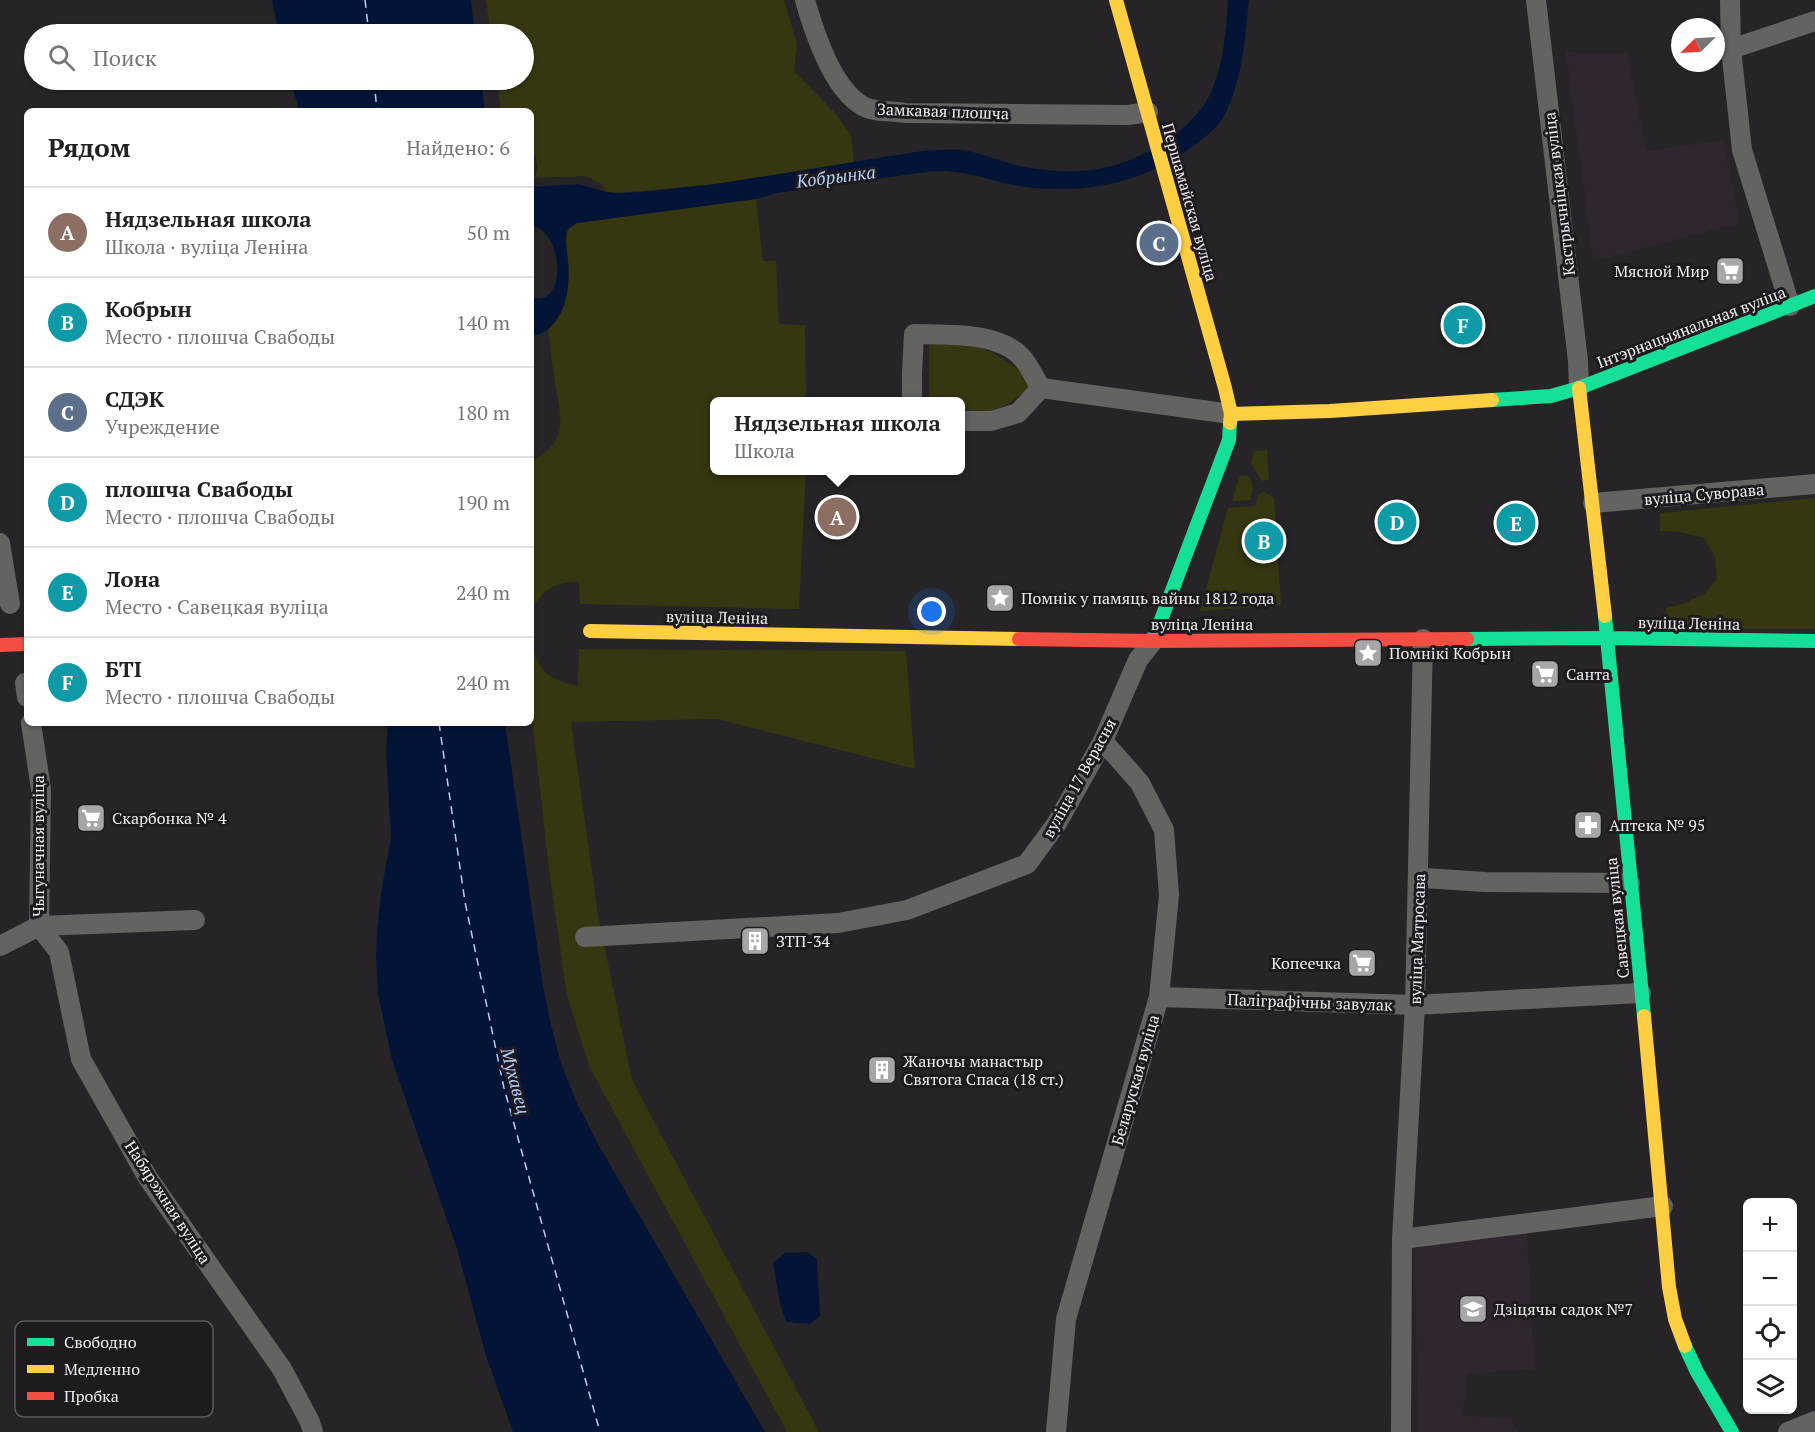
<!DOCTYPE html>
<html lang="ru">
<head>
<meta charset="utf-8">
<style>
  :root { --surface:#fff; --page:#f6f6f6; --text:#222; --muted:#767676; --line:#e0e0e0; --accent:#5f5d5f }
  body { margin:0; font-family:"PT Serif",serif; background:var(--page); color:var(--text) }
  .controls { position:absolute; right:18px; bottom:18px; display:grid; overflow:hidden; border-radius:9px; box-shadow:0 2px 4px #0004 }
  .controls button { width:54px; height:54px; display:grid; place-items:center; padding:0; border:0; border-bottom:2px solid var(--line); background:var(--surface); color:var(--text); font:30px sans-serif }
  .compass { position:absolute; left:1671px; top:18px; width:54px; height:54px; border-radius:50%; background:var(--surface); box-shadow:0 2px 4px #0004; rotate:246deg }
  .you { position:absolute; left:932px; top:612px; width:21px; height:21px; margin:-15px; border:4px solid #fff; border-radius:50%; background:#1a73e8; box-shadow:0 0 0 9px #1a73e833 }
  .badge { display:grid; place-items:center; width:39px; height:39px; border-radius:50%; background:var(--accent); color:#fff; font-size:20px; font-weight:700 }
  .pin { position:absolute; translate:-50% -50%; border:3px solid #fff; box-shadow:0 2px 6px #0006 }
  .popup { position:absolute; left:710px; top:397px; width:255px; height:78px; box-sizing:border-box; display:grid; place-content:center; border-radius:9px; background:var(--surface); filter:drop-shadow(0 2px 4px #0005); font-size:20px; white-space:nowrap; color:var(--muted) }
  .popup b { font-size:22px; color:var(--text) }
  .popup::after { content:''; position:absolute; left:50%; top:100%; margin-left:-12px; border:12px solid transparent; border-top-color:var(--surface) }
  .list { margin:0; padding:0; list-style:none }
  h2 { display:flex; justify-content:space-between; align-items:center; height:78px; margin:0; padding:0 24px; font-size:26px }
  h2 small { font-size:20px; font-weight:400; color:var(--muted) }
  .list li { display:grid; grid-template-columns:39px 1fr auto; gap:18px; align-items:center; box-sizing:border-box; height:90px; padding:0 24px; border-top:2px solid var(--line) }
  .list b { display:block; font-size:22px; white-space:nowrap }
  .list p { margin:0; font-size:20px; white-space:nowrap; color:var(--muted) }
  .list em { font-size:20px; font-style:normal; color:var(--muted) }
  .icon { flex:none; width:33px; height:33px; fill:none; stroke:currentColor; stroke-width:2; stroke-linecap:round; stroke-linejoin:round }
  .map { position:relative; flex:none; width:1815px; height:1432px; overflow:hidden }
  .search { position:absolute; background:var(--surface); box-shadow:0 2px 4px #0004; left:24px; top:24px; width:510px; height:66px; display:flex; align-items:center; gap:15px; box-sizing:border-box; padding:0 21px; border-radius:33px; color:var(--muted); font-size:22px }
  .panel { position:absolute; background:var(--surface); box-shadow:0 2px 4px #0004; left:24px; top:108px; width:510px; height:618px; border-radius:9px }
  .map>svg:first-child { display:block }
  .built { fill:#2f262f }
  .green { fill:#363610 }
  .water { fill:#041437 }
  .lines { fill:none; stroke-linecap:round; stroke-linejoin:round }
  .ferry { stroke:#b2d0fb; stroke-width:1.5; stroke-dasharray:8 6; stroke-linecap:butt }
  .street { stroke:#646362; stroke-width:20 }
  .fast { stroke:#16e098; stroke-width:14 }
  .slow { stroke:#ffcf43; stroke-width:14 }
  .jam { stroke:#f24e42; stroke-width:14 }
  .labels { text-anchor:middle; stroke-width:6; stroke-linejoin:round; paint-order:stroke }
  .street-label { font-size:16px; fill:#efecef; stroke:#1e1a1f }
  .poi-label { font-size:16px; fill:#efecef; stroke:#1e1a1f; text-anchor:start }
  .water-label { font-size:18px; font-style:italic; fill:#b2d0fb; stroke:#1e1a1f }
  .key { fill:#1e1a1f; stroke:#5d595d; stroke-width:1.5 }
  .key-label { font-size:16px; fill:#efecef }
</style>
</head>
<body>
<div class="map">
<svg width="1815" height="1432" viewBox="0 0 1815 1432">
  <rect width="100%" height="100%" fill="#272427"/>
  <!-- built -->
  <g class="built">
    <polygon points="1566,52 1627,54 1646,151 1723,140 1740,223 1593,261"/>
    <polygon points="1527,1229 1534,1369 1467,1374 1463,1415 1511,1419 1518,1432 1418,1432 1414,1248"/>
  </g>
  <!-- green -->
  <g class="green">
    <path d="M 486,0 L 784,0 L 797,44 L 794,71 L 834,112 L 851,135 L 854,163 L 716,184 L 619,193 L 606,192 L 602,184 L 585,176 L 534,178 C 541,162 534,159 531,145 C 529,135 531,121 531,111 L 501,111 L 497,80 L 524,80 L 524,34 L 491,34 Z"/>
    <path d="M 756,199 L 763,261 L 776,261 L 779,324 L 805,325 L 806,401 L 714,402 L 714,470 L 806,471 L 799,609 L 580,604 L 579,582 C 561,580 545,588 536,603 L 531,603 L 531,461 C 573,441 559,413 554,376 C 551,361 551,345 548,330 C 564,313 570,286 568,263 C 567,252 565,239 568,229 L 577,223 Z"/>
    <polygon points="929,343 972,345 992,352 1029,377 1029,389 1006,405 987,412 960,410 960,402 929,401"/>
    <polygon points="1267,450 1269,480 1262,481 1251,463 1254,451"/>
    <polygon points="1247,475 1253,485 1251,500 1233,501 1233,497 1240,476"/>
    <polygon points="1264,492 1274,498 1281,605 1200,611 1228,508 1255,506 1258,495"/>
    <polygon points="1815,498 1815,629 1668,629 1666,608 1683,604 1704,594 1717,579 1715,556 1704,538 1681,532 1660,531 1660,513"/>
    <path d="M 531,647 L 533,647 C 540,674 552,680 578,686 L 579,649 L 906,651 L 915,769 L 717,719 L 571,722 L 598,915 L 632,1080 L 819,1432 L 787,1432 L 590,1068 L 567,996 L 550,877 L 531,710 Z"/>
  </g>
  <!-- water -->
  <g class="water">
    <polygon points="272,0 471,0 475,34 279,34"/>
    <path d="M 1228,0 L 1249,0 C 1245,38 1242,86 1222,119 C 1216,129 1205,137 1196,144 C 1147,181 1094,193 1033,188 C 1009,186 986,177 962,173 C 950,171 938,171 926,172 L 777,193 L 756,199 L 577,223 C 573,225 569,227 567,232 C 564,240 567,251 568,260 C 570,283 568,313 548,329 C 544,333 537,335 531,336 L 531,297 C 536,298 541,299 545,297 C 567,287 558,227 531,226 L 531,187 L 578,184 L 606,192 L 619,193 L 641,192 L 716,184 L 922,151 C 937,150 953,148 968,151 C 989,155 1009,165 1030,168 C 1057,172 1086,173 1112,166 C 1150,155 1196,128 1212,90 C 1224,62 1226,30 1228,0 Z"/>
    <polygon points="291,80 481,80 485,111 299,111"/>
    <polygon points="388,723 505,723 543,986 551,1025 561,1063 576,1101 598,1144 765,1432 513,1432 486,1356 457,1249 392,1060 378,994 376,956 377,932 381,893 391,837 386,751"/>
    <polygon points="807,1252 817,1259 820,1316 810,1324 786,1322 780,1303 773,1263 785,1253"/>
  </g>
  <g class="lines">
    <!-- ferry -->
    <g class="ferry">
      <polyline points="365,0 369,34"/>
      <polyline points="374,80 377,111"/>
      <polyline points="439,723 465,902 504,1088 600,1432"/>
    </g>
    <!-- street -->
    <g class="street">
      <path d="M 805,0 C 814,32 834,94 867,108 C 877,112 893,111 905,113 L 1128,115 L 1148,112"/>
      <polyline points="1536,0 1578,361 1579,388"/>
      <polyline points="1730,0 1731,49 1742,150 1790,306"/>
      <polyline points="1731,49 1815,21"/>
      <path d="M 912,402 L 912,373 L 914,334 C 947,335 1002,331 1024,360 C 1031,369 1035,379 1041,388 L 1231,414"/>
      <polyline points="960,421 991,421 1018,413 1041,388"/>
      <polyline points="1593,503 1815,484"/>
      <polyline points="0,543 10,604"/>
      <polyline points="25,683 27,697"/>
      <polyline points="31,723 41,789 39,926"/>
      <polyline points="1419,875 1424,878 1485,882 1630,883"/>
      <polyline points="39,926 59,952 81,1059 148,1178 282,1369 310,1422 313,1432"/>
      <polyline points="585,937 838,923 907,910 1027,864 1057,823 1103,741 1138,660 1153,641"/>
      <polyline points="0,946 39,926 195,920"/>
      <polyline points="1159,997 1415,1005 1641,993"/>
      <polyline points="1402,1239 1663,1206"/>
      <polyline points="1056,1432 1066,1319 1159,997 1169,895 1164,830 1140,783 1103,741"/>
      <polyline points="1401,1432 1402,1239 1415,1005 1423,639"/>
      <polyline points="1788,1432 1815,1421"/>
    </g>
    <!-- fast -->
    <g class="fast">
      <polyline points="1492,400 1551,396 1579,388 1815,296"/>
      <polyline points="1605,616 1607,638 1815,641"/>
      <polyline points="1467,639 1607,638 1644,1016"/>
      <polyline points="1153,641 1229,440 1230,423"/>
      <polyline points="1685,1346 1697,1372 1732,1432"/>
    </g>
    <!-- slow -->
    <g class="slow">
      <polyline points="1116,0 1225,388 1231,414 1230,423"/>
      <polyline points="1579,388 1605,616"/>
      <polyline points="1231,414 1330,411 1492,400"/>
      <polyline points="590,631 1019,639"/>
      <polyline points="1644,1016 1669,1287 1675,1319 1685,1346"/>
    </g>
    <!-- jam -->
    <g class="jam">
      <polyline points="1019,639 1153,641 1467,639"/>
      <polyline points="0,645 27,644"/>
    </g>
  </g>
  <!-- icons -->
  <defs>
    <g id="supermarket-square" transform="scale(1.5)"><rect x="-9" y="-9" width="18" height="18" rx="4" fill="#a9a6a9" stroke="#1e1a1f"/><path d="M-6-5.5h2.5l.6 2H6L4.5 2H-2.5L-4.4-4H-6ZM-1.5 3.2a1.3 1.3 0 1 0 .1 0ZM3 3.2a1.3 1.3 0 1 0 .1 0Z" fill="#fff"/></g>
    <g id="sight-square" transform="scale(1.5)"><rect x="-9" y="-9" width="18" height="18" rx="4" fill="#a9a6a9" stroke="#1e1a1f"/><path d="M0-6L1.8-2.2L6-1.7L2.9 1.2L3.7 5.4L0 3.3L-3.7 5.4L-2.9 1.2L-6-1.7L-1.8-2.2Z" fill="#fff"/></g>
    <g id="pharmacy-square" transform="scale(1.5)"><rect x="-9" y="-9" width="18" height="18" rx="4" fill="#a9a6a9" stroke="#1e1a1f"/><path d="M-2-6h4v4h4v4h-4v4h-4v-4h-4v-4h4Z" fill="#fff"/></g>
    <g id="building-square" transform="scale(1.5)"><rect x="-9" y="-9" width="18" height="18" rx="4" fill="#a9a6a9" stroke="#1e1a1f"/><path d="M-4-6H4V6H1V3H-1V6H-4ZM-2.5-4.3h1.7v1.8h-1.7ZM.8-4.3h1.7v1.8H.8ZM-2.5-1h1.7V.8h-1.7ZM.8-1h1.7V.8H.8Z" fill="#fff"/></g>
    <g id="school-square" transform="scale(1.5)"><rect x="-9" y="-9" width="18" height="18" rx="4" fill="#a9a6a9" stroke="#1e1a1f"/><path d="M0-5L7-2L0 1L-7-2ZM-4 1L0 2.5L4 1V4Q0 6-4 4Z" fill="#fff"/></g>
  </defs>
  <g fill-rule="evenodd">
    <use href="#supermarket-square" x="1730" y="271"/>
    <use href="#sight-square" x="1000" y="598"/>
    <use href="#sight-square" x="1368" y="653"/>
    <use href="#supermarket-square" x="1545" y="674"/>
    <use href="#supermarket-square" x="91" y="818"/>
    <use href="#pharmacy-square" x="1588" y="825"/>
    <use href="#building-square" x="755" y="941"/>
    <use href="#supermarket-square" x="1362" y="963"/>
    <use href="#building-square" x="882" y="1070"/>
    <use href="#school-square" x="1473" y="1309"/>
  </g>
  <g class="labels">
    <!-- street labels -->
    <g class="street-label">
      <text transform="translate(943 111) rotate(2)" y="6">Замкавая плошча</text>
      <text transform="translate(1559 194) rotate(-97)" y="6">Кастрычніцкая вуліца</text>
      <text transform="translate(1190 202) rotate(74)" y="6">Першамайская вуліца</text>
      <text transform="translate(1691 327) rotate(-21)" y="6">Інтэрнацыянальная вуліца</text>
      <text transform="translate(1704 494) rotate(-5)" y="6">вуліца Суворава</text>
      <text transform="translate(717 617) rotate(1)" y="6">вуліца Леніна</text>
      <text transform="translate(1689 623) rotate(1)" y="6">вуліца Леніна</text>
      <text x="1202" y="630">вуліца Леніна</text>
      <text transform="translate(1079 778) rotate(-61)" y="6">вуліца 17 Верасня</text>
      <text transform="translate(38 846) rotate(-90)" y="6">Чыгуначная вуліца</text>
      <text transform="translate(1617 918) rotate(-96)" y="6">Савецкая вуліца</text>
      <text transform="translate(1417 939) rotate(-88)" y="6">вуліца Матросава</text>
      <text transform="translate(1310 1002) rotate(2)" y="6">Паліграфічны завулак</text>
      <text transform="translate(1135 1080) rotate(-74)" y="6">Беларуская вуліца</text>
      <text transform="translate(168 1202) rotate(57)" y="6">Набярэжная вуліца</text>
    </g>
    <!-- poi labels -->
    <g class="poi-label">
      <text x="1709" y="277" text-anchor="end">Мясной Мир</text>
      <text x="1021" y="604">Помнік у памяць вайны 1812 года</text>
      <text x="1389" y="659">Помнікі Кобрын</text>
      <text x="1566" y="680">Санта</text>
      <text x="112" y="824">Скарбонка № 4</text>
      <text x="1609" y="831">Аптека № 95</text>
      <text x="776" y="947">ЗТП-34</text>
      <text x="1341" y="969" text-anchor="end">Копеечка</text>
      <text x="903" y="1067">Жаночы манастыр<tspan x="903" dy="18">Святога Спаса (18 ст.)</tspan></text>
      <text x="1494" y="1315">Дзіцячы садок №7</text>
    </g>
    <!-- water labels -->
    <g class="water-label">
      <text transform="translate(836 177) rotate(-7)" y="6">Кобрынка</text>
      <text transform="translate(515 1081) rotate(75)" y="6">Мухавец</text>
    </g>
  </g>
  <!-- legend -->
  <rect x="15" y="1321" width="198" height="96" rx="9" class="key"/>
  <rect x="27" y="1338" width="27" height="8" fill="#16e098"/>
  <rect x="27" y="1365" width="27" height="8" fill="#ffcf43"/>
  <rect x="27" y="1392" width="27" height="8" fill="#f24e42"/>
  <g class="key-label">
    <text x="64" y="1348">Свободно</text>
    <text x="64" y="1375">Медленно</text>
    <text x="64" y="1402">Пробка</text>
  </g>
</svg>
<div class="controls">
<button>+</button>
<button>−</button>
<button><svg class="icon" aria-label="locate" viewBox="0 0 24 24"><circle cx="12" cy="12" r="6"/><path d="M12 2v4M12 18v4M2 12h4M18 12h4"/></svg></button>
<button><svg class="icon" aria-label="layers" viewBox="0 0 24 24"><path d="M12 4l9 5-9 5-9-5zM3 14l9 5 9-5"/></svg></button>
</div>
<svg class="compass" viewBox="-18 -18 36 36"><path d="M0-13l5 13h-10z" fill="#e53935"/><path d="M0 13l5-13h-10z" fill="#767676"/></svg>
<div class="you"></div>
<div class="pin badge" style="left:837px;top:517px;background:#8d6e63">A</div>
<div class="popup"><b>Нядзельная школа</b>Школа</div>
<div class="pin badge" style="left:1264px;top:541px;background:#0f9aa8">B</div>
<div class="pin badge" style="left:1159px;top:243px;background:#5c6f8a">C</div>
<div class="pin badge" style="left:1397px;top:522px;background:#0f9aa8">D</div>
<div class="pin badge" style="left:1516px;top:523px;background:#0f9aa8">E</div>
<div class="pin badge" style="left:1463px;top:325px;background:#0f9aa8">F</div>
<div class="search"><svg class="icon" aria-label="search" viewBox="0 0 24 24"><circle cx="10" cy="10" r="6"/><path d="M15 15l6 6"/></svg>Поиск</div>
<section class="panel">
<h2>Рядом<small>Найдено: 6</small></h2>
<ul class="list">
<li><span class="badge" style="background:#8d6e63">A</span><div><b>Нядзельная школа</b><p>Школа · вуліца Леніна</p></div><em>50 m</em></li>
<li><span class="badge" style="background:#0f9aa8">B</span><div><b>Кобрын</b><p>Место · плошча Свабоды</p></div><em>140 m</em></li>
<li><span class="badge" style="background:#5c6f8a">C</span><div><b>СДЭК</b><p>Учреждение</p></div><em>180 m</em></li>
<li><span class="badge" style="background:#0f9aa8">D</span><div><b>плошча Свабоды</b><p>Место · плошча Свабоды</p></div><em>190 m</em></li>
<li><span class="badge" style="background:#0f9aa8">E</span><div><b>Лона</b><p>Место · Савецкая вуліца</p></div><em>240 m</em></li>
<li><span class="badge" style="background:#0f9aa8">F</span><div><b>БТІ</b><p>Место · плошча Свабоды</p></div><em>240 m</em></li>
</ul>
</section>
</div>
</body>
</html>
